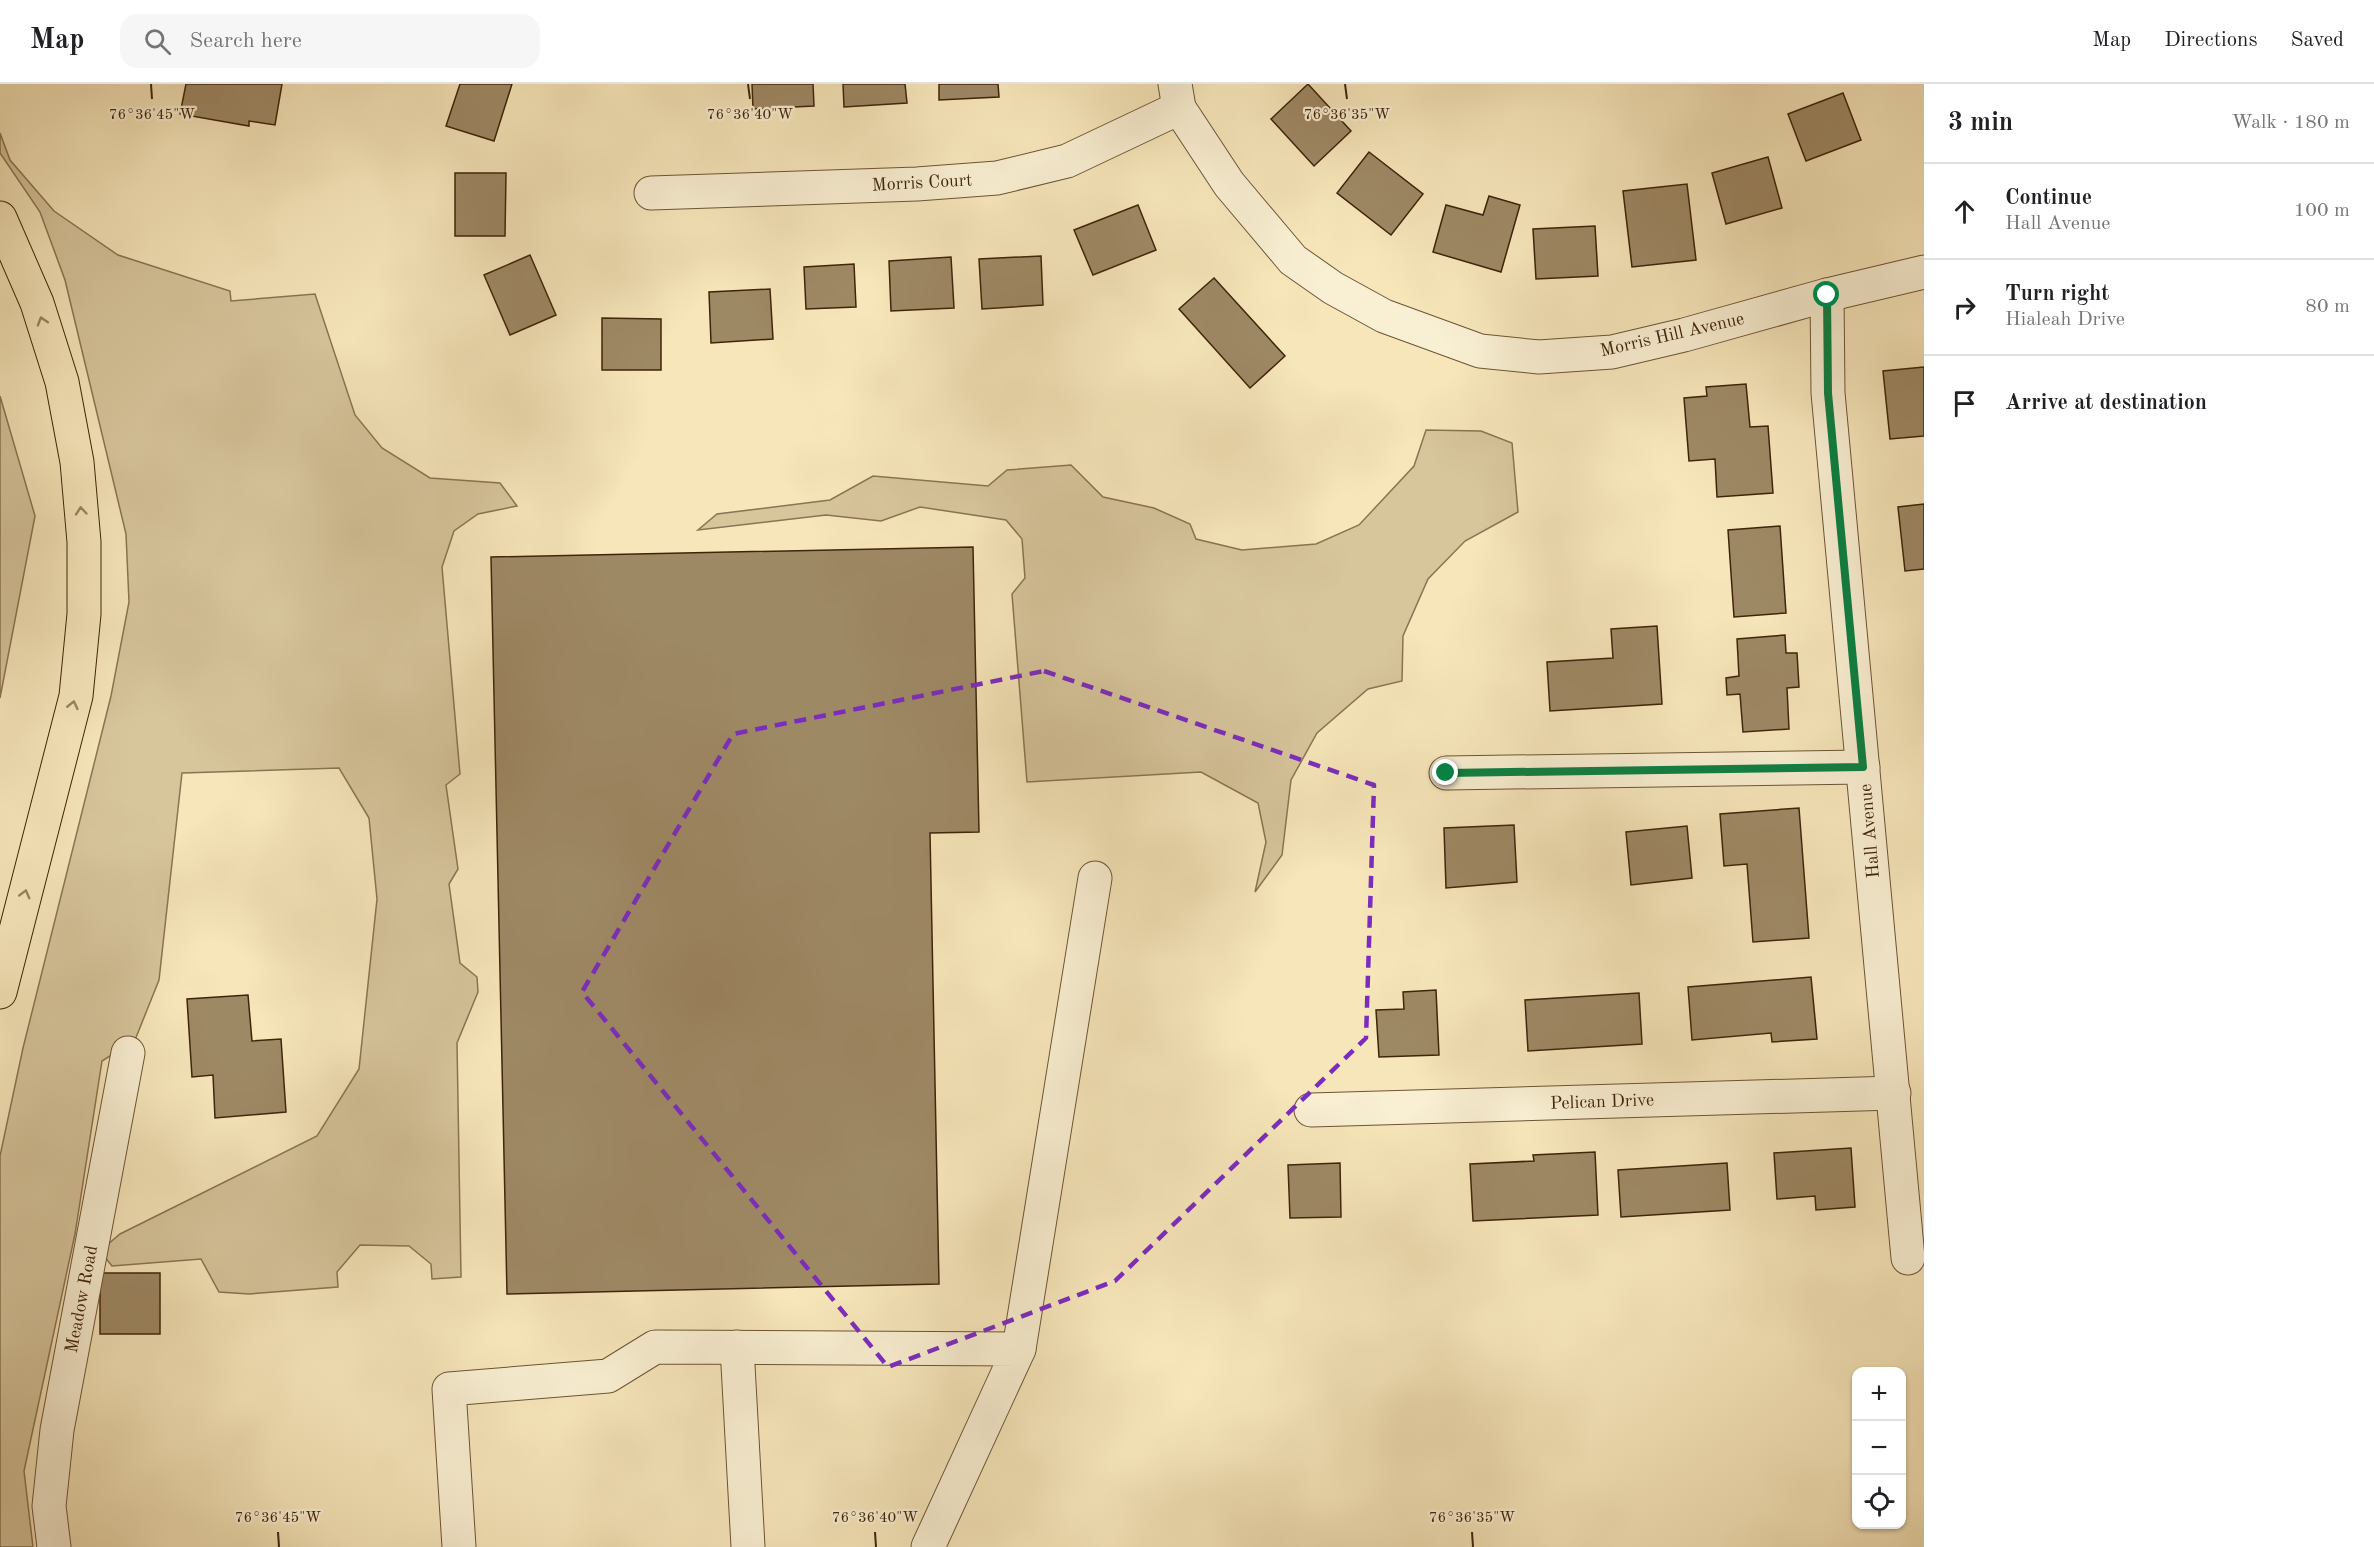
<!DOCTYPE html>
<html lang="en">
<head>
<meta charset="utf-8">
<style>
  :root { --surface:#fff; --page:#f6f6f6; --text:#202124; --muted:#757577; --line:#e0e0e0 }
  body { margin:0; font-family:"Old Standard TT",serif; background:var(--page); color:var(--text) }
  .controls { position:absolute; right:18px; bottom:18px; display:grid; overflow:hidden; border-radius:12px; box-shadow:0 2px 4px #0004 }
  .controls button { width:54px; height:54px; display:grid; place-items:center; padding:0; border:0; border-bottom:2px solid var(--line); background:var(--surface); color:var(--text); font:30px sans-serif }
  .stop { position:absolute; width:18px; height:18px; margin:-14px; border:4px solid #0b8043; border-radius:50%; background:#fff }
  .stop.end { background:#0b8043; border-color:#fff; box-shadow:0 2px 6px #0008 }
  .list { margin:0; padding:0; list-style:none }
  h2 { display:flex; justify-content:space-between; align-items:center; height:78px; margin:0; padding:0 24px; font-size:26px }
  h2 small { font-size:20px; font-weight:400; color:var(--muted) }
  .list li { display:grid; grid-template-columns:39px 1fr auto; gap:18px; align-items:center; box-sizing:border-box; height:96px; padding:0 24px; border-top:2px solid var(--line) }
  .list b { display:block; font-size:22px; white-space:nowrap }
  .list p { margin:0; font-size:20px; white-space:nowrap; color:var(--muted) }
  .list em { font-size:20px; font-style:normal; color:var(--muted) }
  .icon { flex:none; width:33px; height:33px; fill:none; stroke:currentColor; stroke-width:2; stroke-linecap:round; stroke-linejoin:round }
  .map { position:relative; flex:none; width:1924px; height:1463px; overflow:hidden }
  header { display:flex; align-items:center; gap:36px; box-sizing:border-box; height:84px; padding:0 30px; background:var(--surface); border-bottom:2px solid var(--line) }
  header strong { font-size:28px }
  nav { display:flex; gap:33px; margin-inline-start:auto; font-size:21px }
  .search { width:420px; height:54px; background:var(--page); display:flex; align-items:center; gap:15px; box-sizing:border-box; padding:0 21px; border-radius:18px; color:var(--muted); font-size:22px }
  main { display:flex }
  aside { flex:1; background:var(--surface) }
  .map>svg:first-child { display:block }
  .green { fill:#d7c59c; stroke:#8b7452; stroke-width:1.5 }
  .building { fill:#9e8965; stroke:#3f2409; stroke-width:1.5 }
  .lines { fill:none; stroke-linecap:round; stroke-linejoin:round }
  .minor-casing { stroke:#6d5435; stroke-width:35 }
  .highway-casing { stroke:#3f2409; stroke-width:35 }
  .minor { stroke:#f9efd2; stroke-width:33 }
  .highway { stroke:#f6e6ba; stroke-width:33 }
  .oneway { stroke:#9a8562 }
  .route { stroke:#0b8043; stroke-width:8 }
  .marked { fill:none; stroke:#7b2cbf; stroke-width:4.5; stroke-dasharray:12 8; stroke-linejoin:round }
  .ticks { fill:none; stroke:#3f2409; stroke-width:2 }
  .labels { text-anchor:middle; stroke-width:4.5; stroke-linejoin:round; paint-order:stroke }
  .street-label { font-size:18px; fill:#3f2409; stroke:#f9efd2 }
  .ticks-label { font-size:15px; text-anchor:middle; fill:#3f2409; stroke:#f9efd2; stroke-width:4.5; stroke-linejoin:round; paint-order:stroke }
</style>
</head>
<body>
<header>
<strong>Map</strong>
<div class="search"><svg class="icon" aria-label="search" viewBox="0 0 24 24"><circle cx="10" cy="10" r="6"/><path d="M15 15l6 6"/></svg>Search here</div>
<nav><a>Map</a><a>Directions</a><a>Saved</a></nav>
</header>
<main>
<div class="map">
<svg width="1924" height="1463" viewBox="0 0 1924 1463">
  <rect width="100%" height="100%" fill="#f6e6ba"/>
  <filter id="stains"><feTurbulence type="fractalNoise" baseFrequency=".00333" numOctaves="4"/><feColorMatrix values="0 0 0 0 .2 0 0 0 0 .09 0 0 0 0 .02 0 0 0 .5 -.17"/></filter>
  <radialGradient id="worn" r=".72"><stop offset=".6" stop-color="#630" stop-opacity="0"/><stop offset="1" stop-color="#630" stop-opacity=".3"/></radialGradient>
  <!-- green -->
  <g class="green">
    <polygon points="0,49 10,76 54,127 118,171 230,207 231,217 315,210 355,331 382,364 430,394 500,399 517,422 478,430 454,447 442,483 460,690 446,701 458,785 449,800 460,879 477,893 478,908 457,959 461,1193 432,1195 431,1180 409,1162 360,1161 337,1188 338,1203 249,1210 219,1208 201,1175 112,1182 100,1167 120,1150 317,1052 359,985 377,815 369,734 339,684 182,689 159,896 135,956 102,977 75,1150 24,1387 33,1463 0,1463 0,1072 23,964 111,612 129,518 126,450 65,196 40,128 0,69"/>
    <polygon points="0,312 35,432 0,614"/>
    <polygon points="1426,346 1481,347 1512,359 1518,428 1465,457 1428,495 1403,552 1402,597 1368,605 1317,649 1291,696 1282,771 1255,808 1266,758 1258,719 1201,688 1027,698 1012,510 1025,494 1022,455 1006,436 920,423 881,437 826,431 698,446 717,430 830,416 873,392 988,402 1007,386 1071,381 1103,413 1154,424 1190,440 1196,455 1242,466 1316,460 1359,441 1414,382"/>
  </g>
  <!-- building -->
  <g class="building">
    <polygon points="186,0 282,0 275,41 249,37 249,42 180,30"/>
    <polygon points="460,0 512,0 494,57 446,42"/>
    <polygon points="752,0 813,0 814,22 753,25"/>
    <polygon points="843,0 905,0 907,19 844,23"/>
    <polygon points="939,0 998,0 999,13 939,16"/>
    <polygon points="1308,0 1351,47 1314,82 1271,35"/>
    <polygon points="1843,9 1861,56 1806,77 1788,30"/>
    <polygon points="1369,68 1423,110 1391,151 1337,109"/>
    <polygon points="1768,73 1782,124 1726,140 1712,89"/>
    <polygon points="455,89 506,89 505,152 455,152"/>
    <polygon points="1687,100 1696,176 1632,183 1623,107"/>
    <polygon points="1489,112 1520,121 1501,188 1433,168 1446,121 1483,131"/>
    <polygon points="1138,121 1156,166 1093,191 1074,146"/>
    <polygon points="1595,142 1598,192 1536,195 1533,145"/>
    <polygon points="530,171 556,231 510,251 484,191"/>
    <polygon points="1041,172 1043,221 982,225 979,175"/>
    <polygon points="951,173 954,224 891,227 889,177"/>
    <polygon points="854,180 856,223 806,225 804,183"/>
    <polygon points="1214,194 1285,272 1250,304 1179,225"/>
    <polygon points="770,205 773,255 711,259 709,208"/>
    <polygon points="602,234 661,235 661,286 602,286"/>
    <polygon points="1924,283 1924,352 1890,355 1883,287"/>
    <polygon points="1746,300 1750,343 1768,342 1773,409 1717,413 1715,375 1689,377 1684,314 1707,312 1706,303"/>
    <polygon points="1924,420 1924,485 1905,487 1898,423"/>
    <polygon points="1780,442 1786,529 1734,533 1728,446"/>
    <polygon points="973,463 979,748 930,749 939,1200 507,1210 491,473"/>
    <polygon points="1657,542 1662,620 1550,627 1547,578 1613,574 1611,545"/>
    <polygon points="1785,551 1786,569 1797,569 1799,603 1787,604 1789,645 1743,648 1740,610 1727,611 1726,594 1739,592 1737,555"/>
    <polygon points="1799,724 1809,854 1753,858 1747,780 1724,782 1720,730"/>
    <polygon points="1514,741 1517,798 1446,804 1444,744"/>
    <polygon points="1687,742 1692,794 1631,801 1626,748"/>
    <polygon points="1811,893 1817,955 1772,958 1771,949 1692,956 1688,903"/>
    <polygon points="1436,906 1439,971 1379,973 1376,926 1404,925 1403,908"/>
    <polygon points="1639,909 1642,960 1528,967 1525,916"/>
    <polygon points="248,911 252,957 281,955 286,1028 215,1034 213,991 192,993 187,915"/>
    <polygon points="1851,1064 1855,1123 1816,1126 1815,1112 1777,1115 1774,1069"/>
    <polygon points="1595,1068 1598,1131 1473,1137 1470,1080 1534,1077 1533,1071"/>
    <polygon points="1340,1079 1341,1133 1290,1134 1288,1081"/>
    <polygon points="1727,1079 1730,1126 1621,1133 1618,1086"/>
    <rect x="100" y="1189" width="60" height="61"/>
  </g>
  <g class="lines">
    <!-- minor casing -->
    <g class="minor-casing">
      <g id="minor">
        <polyline points="1175,0 1179,24 1229,100 1293,176 1333,204 1384,232 1480,267 1539,273 1612,268 1684,251 1827,211 1924,188"/>
        <polyline points="651,109 917,100 997,94 1067,77 1179,24"/>
        <polyline points="1827,211 1828,309 1908,1174"/>
        <polyline points="1446,689 1863,683"/>
        <polyline points="1311,1026 1894,1009"/>
        <polyline points="737,1263 748,1463"/>
        <polyline points="1019,1265 1095,794"/>
        <polyline points="54,1463 49,1422 57,1346 128,969"/>
        <polyline points="459,1463 449,1305 608,1292 655,1263 1019,1265 928,1463"/>
      </g>
    </g>
    <!-- highway casing -->
    <g class="highway-casing">
      <polyline id="highway" points="0,134 37,219 62,298 77,378 84,458 84,530 76,612 0,908"/>
    </g>
    <!-- minor -->
    <use href="#minor" class="minor"/>
    <!-- highway -->
    <use href="#highway" class="highway"/>
  </g>
  <!-- one-way arrows -->
  <defs><path id="oneway-chevron" d="M-2-3.5L2.5 0L-2 3.5" fill="none" stroke-width="1.6" stroke-linecap="round" stroke-linejoin="round" transform="scale(1.5)"/></defs>
  <g class="oneway">
    <use href="#oneway-chevron" transform="translate(42 237) rotate(-107)"/>
    <use href="#oneway-chevron" transform="translate(81 427) rotate(-95)"/>
    <use href="#oneway-chevron" transform="translate(73 621) rotate(-77)"/>
    <use href="#oneway-chevron" transform="translate(25 810) rotate(-75)"/>
  </g>
  <g class="lines">
    <!-- route -->
    <polyline class="route" points="1446,689 1863,683 1828,309 1827,211"/>
  </g>
  <!-- marked area -->
  <path class="marked" d="M 1044,587 L 1374,701 L 1366,954 L 1115,1197 L 888,1283 L 582,908 L 733,650 Z"/>
  <!-- ticks -->
  <path class="ticks" d="M 151,0 L 152,15M 748,0 L 750,15M 1345,0 L 1347,15M 278,1448 L 279,1463M 875,1448 L 876,1463M 1472,1448 L 1473,1463"/>
  <g class="labels">
    <!-- street labels -->
    <g class="street-label">
      <text transform="translate(922 98) rotate(-3)" y="6">Morris Court</text>
      <text transform="translate(1672 250) rotate(-13)" y="6">Morris Hill Avenue</text>
      <text transform="translate(1869 747) rotate(-95)" y="6">Hall Avenue</text>
      <text transform="translate(1602 1017) rotate(-2)" y="6">Pelican Drive</text>
      <text transform="translate(81 1215) rotate(-79)" y="6">Meadow Road</text>
    </g>
  </g>
  <g class="ticks-label">
    <text x="152" y="35">76°36'45"W</text>
    <text x="750" y="35">76°36'40"W</text>
    <text x="1347" y="35">76°36'35"W</text>
    <text x="278" y="1438">76°36'45"W</text>
    <text x="875" y="1438">76°36'40"W</text>
    <text x="1472" y="1438">76°36'35"W</text>
  </g>
  <rect width="100%" height="100%" filter="url(#stains)"/>
  <rect width="100%" height="100%" fill="url(#worn)"/>
</svg>
<div class="controls">
<button>+</button>
<button>−</button>
<button><svg class="icon" aria-label="locate" viewBox="0 0 24 24"><circle cx="12" cy="12" r="6"/><path d="M12 2v4M12 18v4M2 12h4M18 12h4"/></svg></button>
</div>
<div class="stop" style="left:1827px;top:211px"></div>
<div class="stop end" style="left:1446px;top:689px"></div>
</div>
<aside>
<h2>3 min<small>Walk · 180 m</small></h2>
<ul class="list">
<li><svg class="icon" aria-label="ahead" viewBox="0 0 24 24"><path d="M12 20V5M6 11l6-6 6 6"/></svg><div><b>Continue</b><p>Hall Avenue</p></div><em>100 m</em></li>
<li><svg class="icon" aria-label="right" viewBox="0 0 24 24"><path d="M7 20v-9h11M14 6l5 5-5 5"/></svg><div><b>Turn right</b><p>Hialeah Drive</p></div><em>80 m</em></li>
<li><svg class="icon" aria-label="arrive" viewBox="0 0 24 24"><path d="M6 21V4h12l-3 4 3 4H6"/></svg><div><b>Arrive at destination</b></div></li>
</ul>
</aside>
</main>
</body>
</html>
